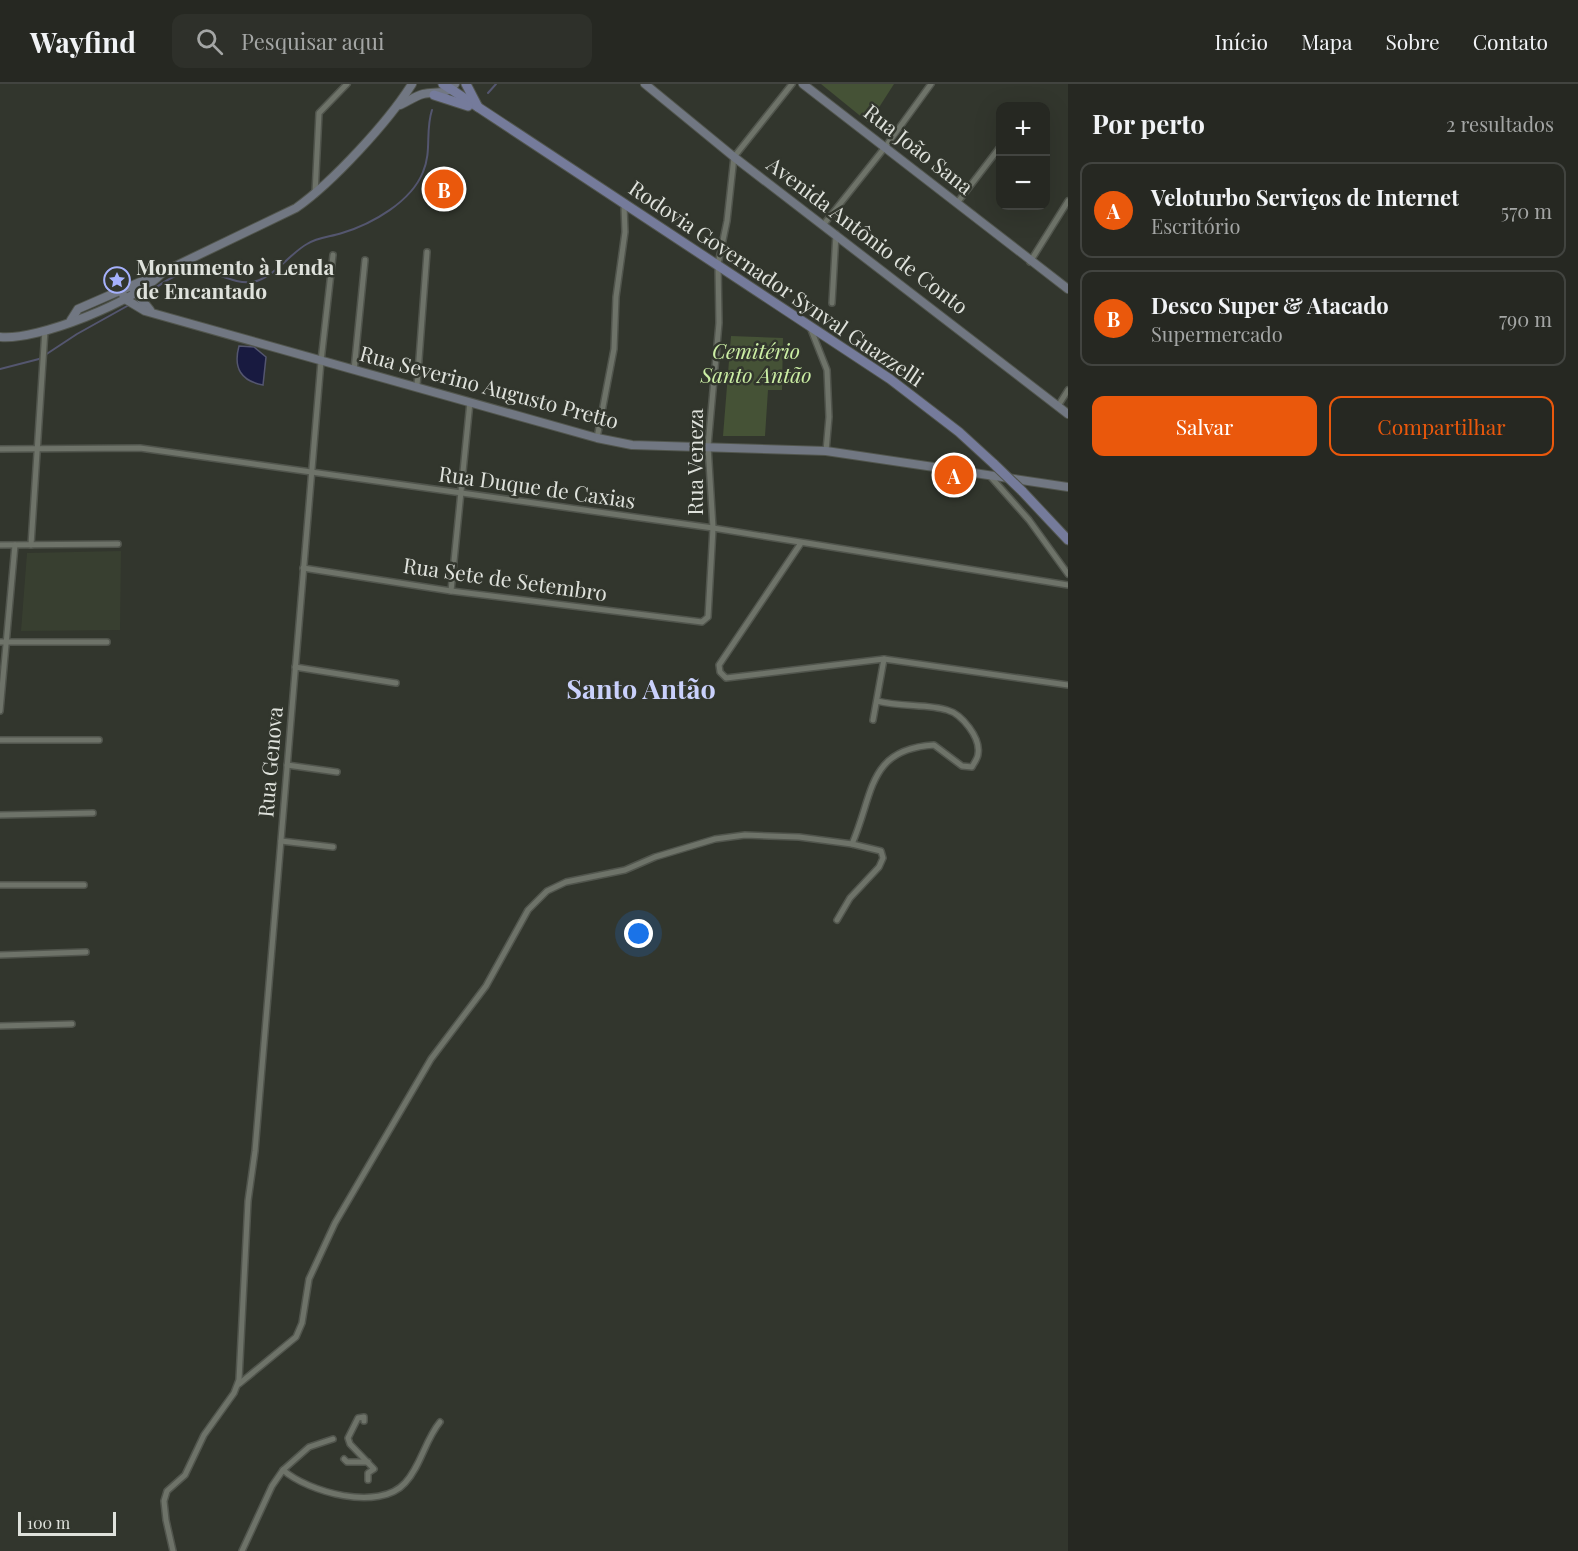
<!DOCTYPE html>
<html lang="pt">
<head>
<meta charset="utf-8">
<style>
  :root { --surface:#262822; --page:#2e302a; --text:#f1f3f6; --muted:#a4a6a5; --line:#424440; --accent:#ea580c }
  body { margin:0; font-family:"Playfair Display",serif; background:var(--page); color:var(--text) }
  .controls { position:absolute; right:18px; top:18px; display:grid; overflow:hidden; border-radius:12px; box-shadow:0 6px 24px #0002 }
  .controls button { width:54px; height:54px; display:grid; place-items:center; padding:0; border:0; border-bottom:2px solid var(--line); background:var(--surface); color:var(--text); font:30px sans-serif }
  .scale { position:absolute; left:18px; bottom:15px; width:98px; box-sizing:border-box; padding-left:6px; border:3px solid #dfe2dc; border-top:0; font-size:16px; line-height:21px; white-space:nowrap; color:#dfe2dc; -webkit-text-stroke:4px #32362d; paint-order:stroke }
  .you { position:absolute; left:639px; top:850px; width:21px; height:21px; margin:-15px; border:4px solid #fff; border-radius:50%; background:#1a73e8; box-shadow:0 0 0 9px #1a73e833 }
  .badge { display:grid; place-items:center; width:39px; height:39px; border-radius:50%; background:var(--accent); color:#fff; font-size:20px; font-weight:700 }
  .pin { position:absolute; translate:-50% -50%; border:3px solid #fff; box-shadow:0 2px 6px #0006 }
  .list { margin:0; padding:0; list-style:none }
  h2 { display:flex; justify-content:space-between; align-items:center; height:78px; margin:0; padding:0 24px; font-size:26px }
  h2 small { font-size:20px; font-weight:400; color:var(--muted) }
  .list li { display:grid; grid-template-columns:39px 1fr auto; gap:18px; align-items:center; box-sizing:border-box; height:96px; margin:0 12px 12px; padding:0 12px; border:2px solid var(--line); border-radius:12px }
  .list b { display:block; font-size:22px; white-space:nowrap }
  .list p { margin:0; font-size:20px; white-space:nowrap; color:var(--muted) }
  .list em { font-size:20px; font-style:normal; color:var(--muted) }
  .actions { display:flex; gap:12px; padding:18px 24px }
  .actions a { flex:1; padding:14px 0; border:2px solid var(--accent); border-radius:12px; text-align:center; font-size:21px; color:var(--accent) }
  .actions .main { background:var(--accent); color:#fff }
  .icon { flex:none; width:33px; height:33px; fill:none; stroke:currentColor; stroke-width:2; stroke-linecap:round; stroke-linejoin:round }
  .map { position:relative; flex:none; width:1068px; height:1467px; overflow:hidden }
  header { display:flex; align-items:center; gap:36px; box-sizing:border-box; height:84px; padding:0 30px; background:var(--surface); border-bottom:2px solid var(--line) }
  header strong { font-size:28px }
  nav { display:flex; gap:33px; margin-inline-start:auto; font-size:21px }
  .search { width:420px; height:54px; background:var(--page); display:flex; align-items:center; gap:15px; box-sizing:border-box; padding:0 21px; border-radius:12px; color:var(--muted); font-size:22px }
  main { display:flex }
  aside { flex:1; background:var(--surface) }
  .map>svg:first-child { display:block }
  .built { fill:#383f30 }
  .green { fill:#455236 }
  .water { fill:#181a40; stroke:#54566f; stroke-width:1.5 }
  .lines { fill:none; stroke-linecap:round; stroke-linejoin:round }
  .stream { stroke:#54566f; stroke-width:2 }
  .street-casing { stroke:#51554d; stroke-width:8 }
  .secondary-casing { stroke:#51554d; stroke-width:10 }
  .primary-casing { stroke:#51554d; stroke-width:11 }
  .street { stroke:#6e7369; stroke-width:5 }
  .secondary { stroke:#717782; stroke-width:8 }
  .primary { stroke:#757b9b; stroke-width:9 }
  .primary-bridge-casing { stroke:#51554d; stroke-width:11; stroke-linecap:butt }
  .primary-bridge { stroke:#757b9b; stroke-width:9 }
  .labels { text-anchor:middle; stroke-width:5; stroke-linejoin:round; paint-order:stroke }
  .street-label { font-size:21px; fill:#dfe2dc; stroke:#32362d }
  .poi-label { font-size:21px; font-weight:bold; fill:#dfe2dc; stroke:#32362d; text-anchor:start }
  .park-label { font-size:21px; font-style:italic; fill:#ccefa5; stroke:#32362d }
  .district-label { font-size:27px; font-weight:bold; fill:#cad1fc; stroke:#32362d }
</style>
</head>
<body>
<header>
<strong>Wayfind</strong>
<div class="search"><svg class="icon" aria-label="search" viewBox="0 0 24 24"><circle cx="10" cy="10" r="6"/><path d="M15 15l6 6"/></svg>Pesquisar aqui</div>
<nav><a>Início</a><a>Mapa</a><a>Sobre</a><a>Contato</a></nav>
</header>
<main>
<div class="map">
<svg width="1068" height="1467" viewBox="0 0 1068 1467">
  <rect width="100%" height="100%" fill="#32362d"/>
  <!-- built -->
  <polygon class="built" points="121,467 120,546 21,547 27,469"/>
  <!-- green -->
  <g class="green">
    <polygon points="821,0 894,0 869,39"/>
    <polygon points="731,252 783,254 782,306 768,306 765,352 723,352"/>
  </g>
  <!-- water -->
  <path class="water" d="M 239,262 L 254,263 L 266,273 L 263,301 C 241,297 233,284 239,262 Z"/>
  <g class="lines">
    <!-- stream -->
    <g class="stream">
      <polyline points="488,9 496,0"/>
      <path d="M 134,218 C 154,206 178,183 203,187 C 221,190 234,200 252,198 C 273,195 289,170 307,160 C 318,153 330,153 342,149 C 372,140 411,118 423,88 C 432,67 425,47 432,26"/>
      <polyline points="0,285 39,275 77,250 129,221"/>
    </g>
    <!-- street casing -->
    <g class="street-casing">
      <g id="street">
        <polyline points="315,110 319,29 347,0"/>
        <polyline points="957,119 1000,63"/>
        <polyline points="824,140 886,62 931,0"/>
        <polyline points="1030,178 1068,117"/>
        <polyline points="832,219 836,150"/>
        <polyline points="810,243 827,286 829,333 826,367"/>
        <polyline points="354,286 365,176"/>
        <polyline points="417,302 427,168"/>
        <polyline points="1058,322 1068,306"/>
        <polyline points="597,354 614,265 616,213 625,148 624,121"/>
        <polyline points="0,365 140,364 713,444 1068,501"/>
        <polyline points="990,392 1029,436 1068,490"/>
        <polyline points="801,459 719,581 720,588 726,594 884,575 1068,601"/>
        <polyline points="0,461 118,460"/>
        <polyline points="31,461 45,246"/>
        <polyline points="303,484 451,507 702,538 708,533 713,444 708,362 719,239 718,180 727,137 734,73 792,0"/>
        <polyline points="451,507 470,318"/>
        <polyline points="0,558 107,558"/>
        <polyline points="295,583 396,599"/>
        <polyline points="0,627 15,461"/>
        <polyline points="873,636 884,575"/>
        <polyline points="0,656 99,656"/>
        <polyline points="287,681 337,688"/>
        <polyline points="0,731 93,729"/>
        <polyline points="281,757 333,763"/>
        <path d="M 852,760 C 874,710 867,665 934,661 L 962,682 L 972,683 C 974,679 978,674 978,670 C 981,654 962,630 947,626 C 929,620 900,623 877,617"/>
        <polyline points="0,801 84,801"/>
        <polyline points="0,871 86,868"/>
        <polyline points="0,942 72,940"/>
        <polyline points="239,1300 296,1253 302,1239 309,1195 335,1139 431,975 486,902 528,826 547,807 566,798 625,786 655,773 715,755 745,751 799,753 852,760 881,767 883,774 879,783 850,814 837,836"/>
        <polyline points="364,1337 364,1333 358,1334 348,1354 350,1360 374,1385 368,1389 368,1396"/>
        <polyline points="344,1375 347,1378 368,1378"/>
        <path d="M 283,1386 C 308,1408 379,1428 405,1399 C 421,1382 425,1356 440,1338"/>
        <polyline points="173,1467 166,1436 164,1417 167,1407 185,1391 204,1351 234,1309 239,1296 248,1117 255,1067 321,277 333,171"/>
        <polyline points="242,1467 272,1402 283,1386 309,1363 333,1355"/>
      </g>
    </g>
    <!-- secondary casing -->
    <g class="secondary-casing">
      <g id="secondary">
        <polyline points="645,0 734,73 1068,330"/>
        <polyline points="803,0 1068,205"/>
        <path d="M 400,21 C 407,18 415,12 423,10 C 435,7 446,12 455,0"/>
        <polyline points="133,205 150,226"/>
        <polyline points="121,206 125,215 145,227 597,354 632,361 826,367 1068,403"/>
        <path d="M 71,236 L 78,225 L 163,188 L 296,124 C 333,98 388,38 412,0"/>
        <path d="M 0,253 C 37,257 137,217 162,189"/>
      </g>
    </g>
    <!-- primary casing -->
    <g class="primary-casing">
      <g id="primary">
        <polyline points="443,0 890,295 959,348 994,380"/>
        <polyline points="466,0 478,23"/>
        <polyline points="434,11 468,22"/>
        <polyline points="1022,407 1068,456"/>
      </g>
    </g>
    <!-- street -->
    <use href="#street" class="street"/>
    <!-- secondary -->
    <use href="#secondary" class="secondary"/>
    <!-- primary -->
    <use href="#primary" class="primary"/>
    <!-- primary-bridge casing -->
    <g class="primary-bridge-casing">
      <polyline id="primary-bridge" points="994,380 1022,407"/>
    </g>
    <!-- primary-bridge -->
    <use href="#primary-bridge" class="primary-bridge"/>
  </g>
  <!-- icons -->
  <defs>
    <g id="sight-ring" transform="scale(1.35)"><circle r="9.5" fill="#32362d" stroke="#a6b1fc" stroke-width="1.5"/><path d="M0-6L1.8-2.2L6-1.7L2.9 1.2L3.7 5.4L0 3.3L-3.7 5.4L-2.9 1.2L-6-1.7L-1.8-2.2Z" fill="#a6b1fc"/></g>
  </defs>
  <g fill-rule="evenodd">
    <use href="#sight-ring" x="117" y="196"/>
  </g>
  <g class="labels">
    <!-- street labels -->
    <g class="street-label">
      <text transform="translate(918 66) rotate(38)" y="7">Rua João Sana</text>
      <text transform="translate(867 152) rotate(37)" y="7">Avenida Antônio de Conto</text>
      <text transform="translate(776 200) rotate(34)" y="7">Rodovia Governador Synval Guazzelli</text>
      <text transform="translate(489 304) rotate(15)" y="7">Rua Severino Augusto Pretto</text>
      <text transform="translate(696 378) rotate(-90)" y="7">Rua Veneza</text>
      <text transform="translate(537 404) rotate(8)" y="7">Rua Duque de Caxias</text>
      <text transform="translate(505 496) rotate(8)" y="7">Rua Sete de Setembro</text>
      <text transform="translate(271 678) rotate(-85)" y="7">Rua Genova</text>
    </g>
    <!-- poi labels -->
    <g class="poi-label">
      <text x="136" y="191">Monumento à Lenda<tspan x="136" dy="24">de Encantado</tspan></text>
    </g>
    <!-- park labels -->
    <g class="park-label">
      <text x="756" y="275">Cemitério<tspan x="756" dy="24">Santo Antão</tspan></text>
    </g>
    <!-- district labels -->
    <g class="district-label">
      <text x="641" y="615">Santo Antão</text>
    </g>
  </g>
</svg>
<div class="controls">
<button>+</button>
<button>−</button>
</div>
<div class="scale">100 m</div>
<div class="you"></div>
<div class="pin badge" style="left:954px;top:391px">A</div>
<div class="pin badge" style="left:444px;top:105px">B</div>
</div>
<aside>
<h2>Por perto<small>2 resultados</small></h2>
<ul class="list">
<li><span class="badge">A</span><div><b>Veloturbo Serviços de Internet</b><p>Escritório</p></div><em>570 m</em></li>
<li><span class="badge">B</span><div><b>Desco Super &amp; Atacado</b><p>Supermercado</p></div><em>790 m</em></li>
</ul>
<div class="actions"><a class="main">Salvar</a><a>Compartilhar</a></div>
</aside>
</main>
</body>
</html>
